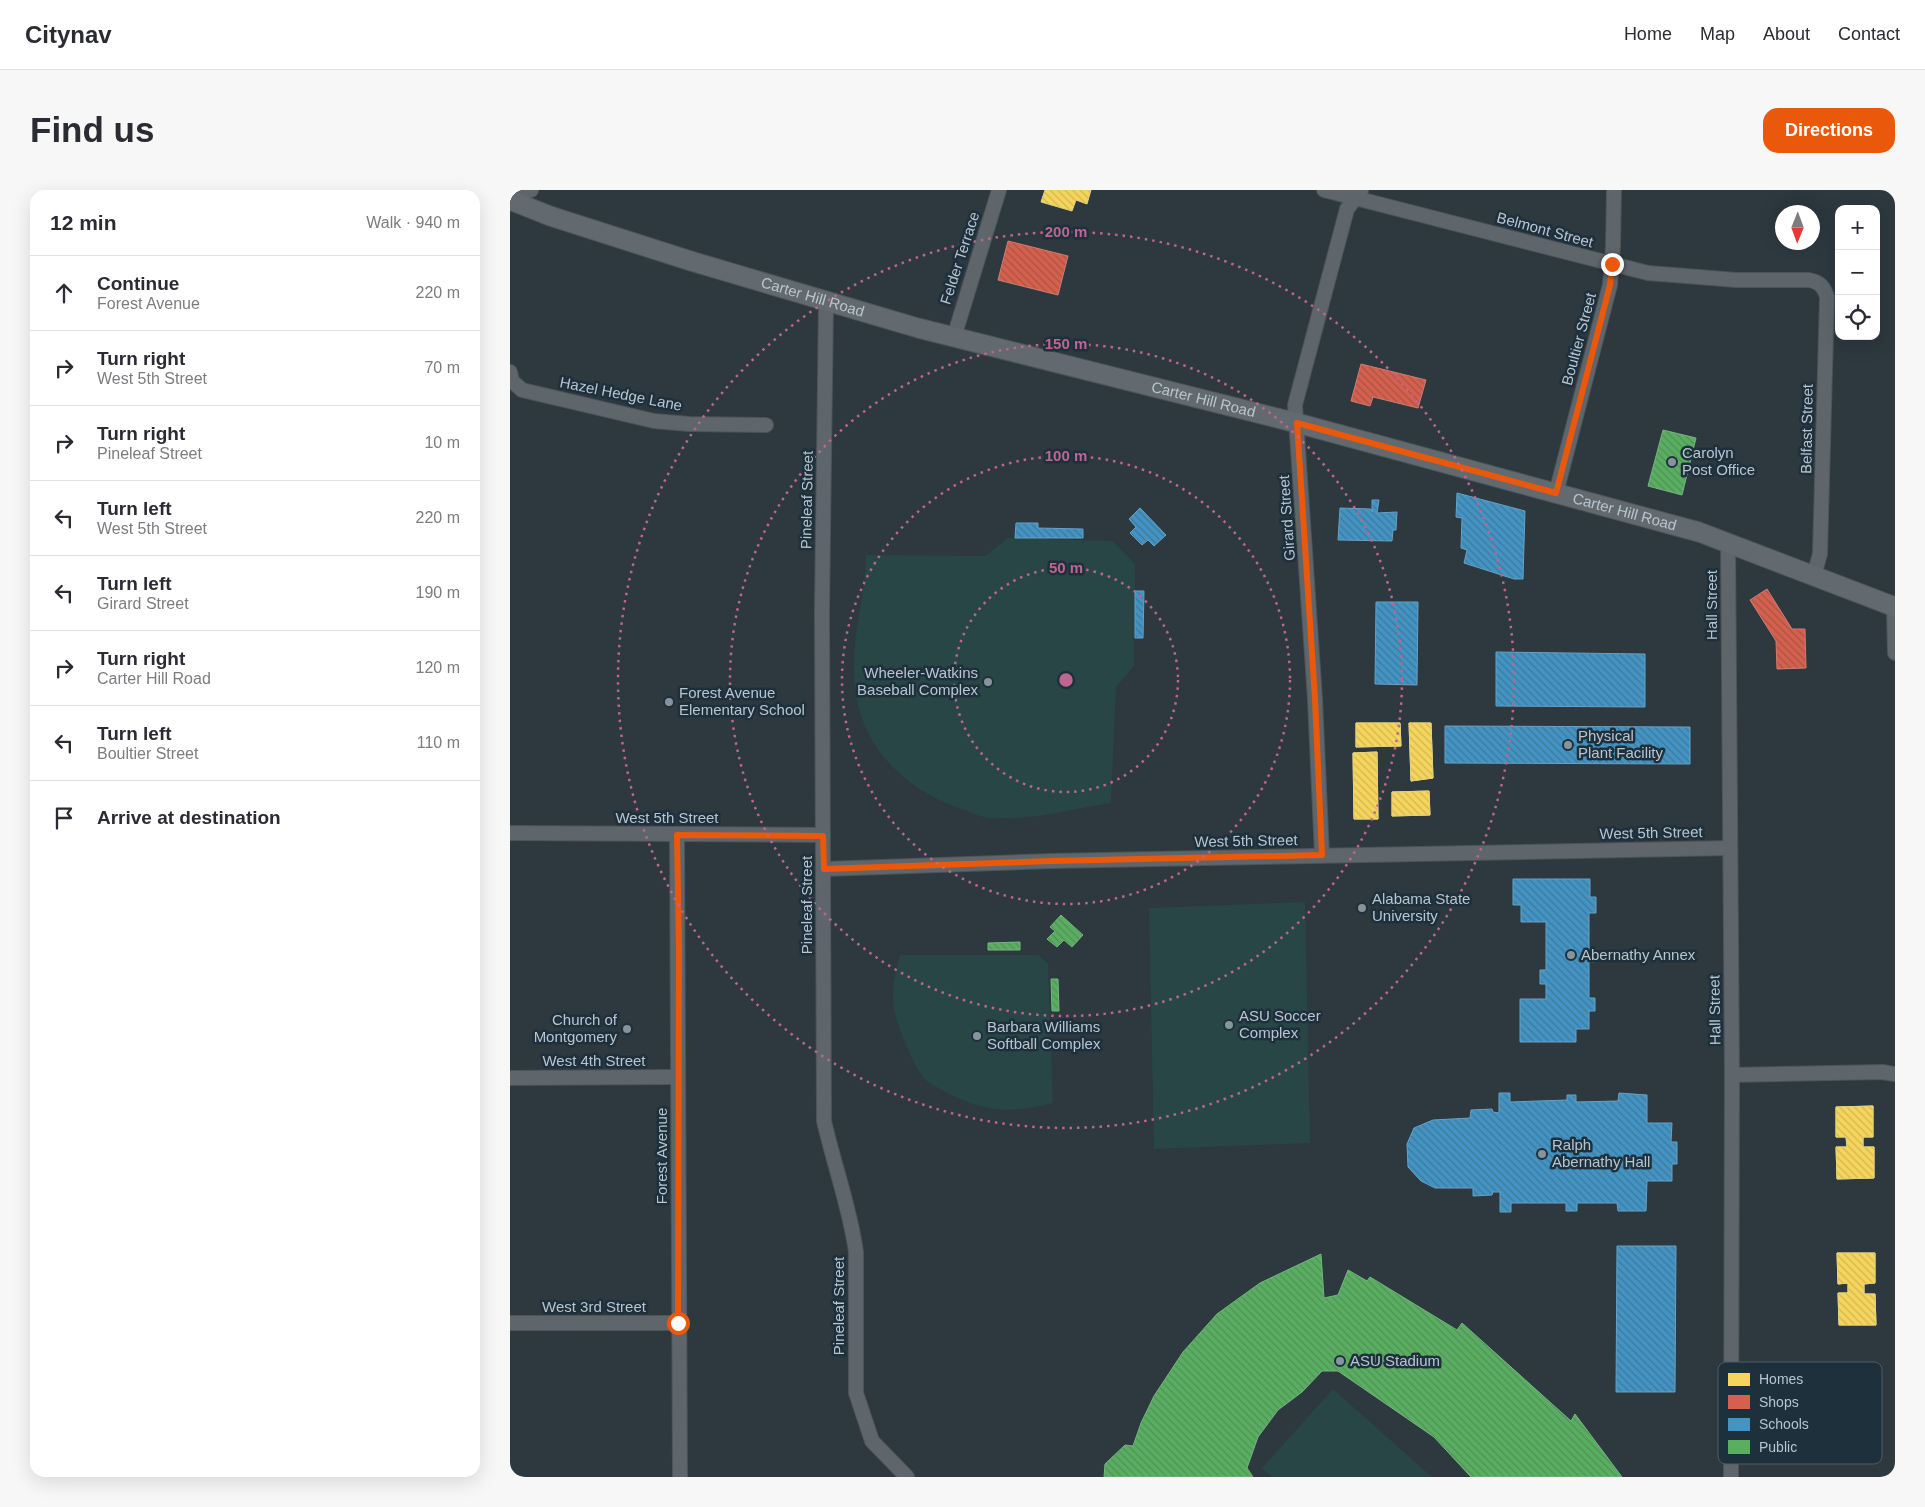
<!DOCTYPE html>
<html lang="en">
<head>
<meta charset="utf-8">
<style>
  :root { --surface:#fff; --page:#f7f7f7; --text:#2b2b33; --muted:#7c7c81; --line:#e1e1e2; --accent:#ea580c }
  body { margin:0; font-family:Helvetica,sans-serif; background:var(--page); color:var(--text) }
  .controls { position:absolute; right:15px; top:15px; display:grid; overflow:hidden; border-radius:10px; box-shadow:0 5px 20px #0002 }
  .controls button { width:45px; height:45px; display:grid; place-items:center; padding:0; border:0; border-bottom:1px solid var(--line); background:var(--surface); color:var(--text); font:25px sans-serif }
  .compass { position:absolute; left:1265px; top:15px; width:45px; height:45px; border-radius:50%; background:var(--surface); box-shadow:0 5px 20px #0002; rotate:181deg }
  .stop { position:absolute; width:15px; height:15px; margin:-11px; border:4px solid #ea580c; border-radius:50%; background:#fff }
  .stop.end { background:#ea580c; border-color:#fff; box-shadow:0 1px 5px #0008 }
  .list { margin:0; padding:0; list-style:none }
  h2 { display:flex; justify-content:space-between; align-items:center; height:65px; margin:0; padding:0 20px; font-size:21px }
  h2 small { font-size:16px; font-weight:400; color:var(--muted) }
  .list li { display:grid; grid-template-columns:32px 1fr auto; gap:15px; align-items:center; box-sizing:border-box; height:75px; padding:0 20px; border-top:1px solid var(--line) }
  .list b { display:block; font-size:19px; white-space:nowrap }
  .list p { margin:0; font-size:16px; white-space:nowrap; color:var(--muted) }
  .list em { font-size:16px; font-style:normal; color:var(--muted) }
  .icon { flex:none; width:28px; height:28px; fill:none; stroke:currentColor; stroke-width:2; stroke-linecap:round; stroke-linejoin:round }
  .map { position:relative; flex:none; width:1385px; height:1287px; overflow:hidden; border-radius:15px }
  header { display:flex; align-items:center; gap:30px; box-sizing:border-box; height:70px; padding:0 25px; background:var(--surface); border-bottom:1px solid var(--line) }
  header strong { font-size:24px }
  nav { display:flex; gap:28px; margin-inline-start:auto; font-size:18px }
  .intro { display:flex; align-items:center; justify-content:space-between; box-sizing:border-box; height:120px; padding:0 30px }
  h1 { margin:0; font-size:35px }
  .button { padding:12px 22px; border-radius:15px; background:var(--accent); color:#fff; font-size:18px; font-weight:700 }
  main { display:flex; gap:30px; padding:0 30px }
  aside { flex:1; background:var(--surface); border-radius:15px; box-shadow:0 5px 20px #0002 }
  .map>svg:first-child { display:block }
  .green { fill:#284645 }
  .homes { fill:url(#homes-back-hatch); stroke:#e3d07e }
  .shops { fill:url(#shops-back-hatch); stroke:#cd7e74 }
  .schools { fill:url(#schools-back-hatch); stroke:#66a2c7 }
  .public { fill:url(#public-back-hatch); stroke:#76b582 }
  .lines { fill:none; stroke-linecap:round; stroke-linejoin:round }
  .minor-casing { stroke:#4c5359; stroke-width:16 }
  .secondary-casing { stroke:#4c5359; stroke-width:21 }
  .minor { stroke:#5e666c; stroke-width:14 }
  .secondary { stroke:#626a70; stroke-width:19 }
  .route { stroke:#ea580c; stroke-width:6 }
  .ring { fill:none; stroke:#be668f; stroke-width:2.5; stroke-dasharray:2.5 5 }
  .poi-dot { fill:#87949d; stroke:#1e303c; stroke-width:2 }
  .labels { text-anchor:middle; stroke-width:5; stroke-linejoin:round; paint-order:stroke }
  .street-label { font-size:15px; fill:#b8c5cf; stroke:#1e303c }
  .poi-label { font-size:15px; fill:#b8c5cf; stroke:#1e303c; text-anchor:start }
  .key { fill:#1e303c; stroke:#4c5d68; stroke-width:1 }
  .key-label { font-size:14px; fill:#b8c5cf }
  .centre { fill:#be668f; stroke:#1e303c; stroke-width:2.5 }
  .ring-label { font-size:15px; text-anchor:middle; font-weight:bold; fill:#be668f; stroke:#1e303c; stroke-width:5; stroke-linejoin:round; paint-order:stroke }
</style>
</head>
<body>
<header>
<strong>Citynav</strong>
<nav><a>Home</a><a>Map</a><a>About</a><a>Contact</a></nav>
</header>
<div class="intro"><h1>Find us</h1><a class="button">Directions</a></div>
<main>
<aside>
<h2>12 min<small>Walk · 940 m</small></h2>
<ul class="list">
<li><svg class="icon" aria-label="ahead" viewBox="0 0 24 24"><path d="M12 20V5M6 11l6-6 6 6"/></svg><div><b>Continue</b><p>Forest Avenue</p></div><em>220 m</em></li>
<li><svg class="icon" aria-label="right" viewBox="0 0 24 24"><path d="M7 20v-9h11M14 6l5 5-5 5"/></svg><div><b>Turn right</b><p>West 5th Street</p></div><em>70 m</em></li>
<li><svg class="icon" aria-label="right" viewBox="0 0 24 24"><path d="M7 20v-9h11M14 6l5 5-5 5"/></svg><div><b>Turn right</b><p>Pineleaf Street</p></div><em>10 m</em></li>
<li><svg class="icon" aria-label="left" viewBox="0 0 24 24"><path d="M17 20v-9H6M10 6l-5 5 5 5"/></svg><div><b>Turn left</b><p>West 5th Street</p></div><em>220 m</em></li>
<li><svg class="icon" aria-label="left" viewBox="0 0 24 24"><path d="M17 20v-9H6M10 6l-5 5 5 5"/></svg><div><b>Turn left</b><p>Girard Street</p></div><em>190 m</em></li>
<li><svg class="icon" aria-label="right" viewBox="0 0 24 24"><path d="M7 20v-9h11M14 6l5 5-5 5"/></svg><div><b>Turn right</b><p>Carter Hill Road</p></div><em>120 m</em></li>
<li><svg class="icon" aria-label="left" viewBox="0 0 24 24"><path d="M17 20v-9H6M10 6l-5 5 5 5"/></svg><div><b>Turn left</b><p>Boultier Street</p></div><em>110 m</em></li>
<li><svg class="icon" aria-label="arrive" viewBox="0 0 24 24"><path d="M6 21V4h12l-3 4 3 4H6"/></svg><div><b>Arrive at destination</b></div></li>
</ul>
</aside>
<div class="map">
<svg width="1385" height="1287" viewBox="0 0 1385 1287">
  <defs>
    <pattern id="homes-back-hatch" width="6" height="6" patternUnits="userSpaceOnUse" patternTransform="scale(1.25)"><rect width="6" height="6" fill="#f6d55c"/><path d="M-1 5l2 2M0 0l6 6M5-1l2 2" fill="none" stroke="#d0b656"/></pattern>
    <pattern id="shops-back-hatch" width="6" height="6" patternUnits="userSpaceOnUse" patternTransform="scale(1.25)"><rect width="6" height="6" fill="#d6604d"/><path d="M-1 5l2 2M0 0l6 6M5-1l2 2" fill="none" stroke="#a65548"/></pattern>
    <pattern id="schools-back-hatch" width="6" height="6" patternUnits="userSpaceOnUse" patternTransform="scale(1.25)"><rect width="6" height="6" fill="#4393c3"/><path d="M-1 5l2 2M0 0l6 6M5-1l2 2" fill="none" stroke="#3f799b"/></pattern>
    <pattern id="public-back-hatch" width="6" height="6" patternUnits="userSpaceOnUse" patternTransform="scale(1.25)"><rect width="6" height="6" fill="#5aae61"/><path d="M-1 5l2 2M0 0l6 6M5-1l2 2" fill="none" stroke="#519158"/></pattern>
  </defs>
  <rect width="100%" height="100%" fill="#2d383f"/>
  <!-- green -->
  <g class="green">
    <path d="M 498,348 L 603,351 L 625,374 L 624,476 L 606,497 L 601,613 C 561,619 521,631 481,628 C 471,628 461,622 452,619 C 391,599 346,552 344,485 C 342,444 356,405 356,365 L 475,366 Z"/>
    <polygon points="795,712 800,953 644,959 639,718"/>
    <path d="M 390,765 L 529,765 L 538,774 L 543,913 C 505,923 475,923 440,904 C 433,900 425,897 419,893 C 408,884 400,864 394,850 C 380,816 380,801 390,765 Z"/>
    <polygon points="823,1199 922,1287 762,1287 752,1278"/>
  </g>
  <!-- homes -->
  <g class="homes">
    <polygon points="535,0 581,0 577,14 566,10 562,21 531,12"/>
    <polygon points="846,533 890,533 891,556 846,557"/>
    <polygon points="846,533 890,533 891,556 846,557"/>
    <polygon points="899,533 921,533 923,588 901,591"/>
    <polygon points="899,533 921,533 923,588 901,591"/>
    <polygon points="867,562 868,629 844,629 843,563"/>
    <polygon points="867,562 868,629 844,629 843,563"/>
    <polygon points="919,601 920,625 882,626 882,602"/>
    <polygon points="919,601 920,625 882,626 882,602"/>
    <polygon points="1363,916 1363,947 1353,947 1353,957 1364,957 1364,988 1327,989 1326,957 1337,957 1336,947 1326,947 1326,917"/>
    <polygon points="1363,916 1363,947 1353,947 1353,957 1364,957 1364,988 1327,989 1326,957 1337,957 1336,947 1326,947 1326,917"/>
    <polygon points="1327,1063 1365,1063 1365,1093 1354,1094 1354,1104 1365,1104 1366,1135 1329,1135 1328,1103 1338,1103 1338,1093 1328,1094"/>
    <polygon points="1327,1063 1365,1063 1365,1093 1354,1094 1354,1104 1365,1104 1366,1135 1329,1135 1328,1103 1338,1103 1338,1093 1328,1094"/>
  </g>
  <!-- shops -->
  <g class="shops">
    <polygon points="498,51 558,66 548,105 488,90"/>
    <polygon points="851,174 916,190 908,218 863,207 860,216 841,211"/>
    <polygon points="1257,399 1282,439 1295,439 1296,478 1267,479 1266,451 1240,410"/>
  </g>
  <!-- schools -->
  <g class="schools">
    <polygon points="947,303 1015,321 1013,389 1004,389 954,373 957,360 951,358 952,328 946,327"/>
    <polygon points="862,310 869,310 867,323 887,322 886,340 883,340 882,351 828,350 830,318 861,319 862,322"/>
    <polygon points="630,318 656,345 644,356 638,350 632,355 620,343 626,337 619,329"/>
    <polygon points="506,333 528,333 528,338 573,339 573,348 505,348"/>
    <polygon points="625,401 634,401 633,448 625,448"/>
    <polygon points="866,412 908,412 907,495 865,494"/>
    <polygon points="986,462 1135,464 1135,517 986,516"/>
    <polygon points="935,536 1180,537 1180,574 935,573"/>
    <polygon points="1003,689 1080,689 1080,707 1086,707 1086,723 1079,723 1079,758 1085,758 1085,772 1079,772 1079,808 1085,808 1085,821 1079,821 1079,839 1066,839 1066,852 1010,852 1010,809 1036,809 1036,794 1030,794 1030,780 1036,780 1036,732 1011,732 1011,715 1003,715"/>
    <polygon points="989,903 1000,903 1000,912 1057,910 1057,905 1066,905 1066,912 1108,911 1109,903 1137,905 1137,933 1162,933 1161,952 1167,952 1167,974 1162,974 1162,991 1137,991 1136,1021 1108,1021 1107,1013 1067,1013 1067,1021 1056,1021 1056,1013 1001,1013 1001,1022 990,1022 990,1002 983,1002 982,1005 963,1006 963,998 925,998 911,991 898,977 897,954 904,938 923,930 960,928 961,920 982,919 983,922 989,923"/>
    <polygon points="1107,1056 1166,1056 1165,1202 1106,1202"/>
  </g>
  <!-- public -->
  <g class="public">
    <polygon points="1153,240 1186,248 1172,305 1138,296"/>
    <polygon points="551,725 573,745 562,757 554,750 547,757 537,749 545,741 540,737"/>
    <polygon points="510,752 510,760 478,760 478,753"/>
    <polygon points="541,789 548,789 549,821 542,821"/>
    <polygon points="811,1064 814,1108 828,1105 838,1080 857,1091 860,1087 947,1140 952,1133 1061,1231 1065,1224 1112,1287 961,1287 924,1247 828,1181 812,1181 792,1202 768,1220 748,1247 737,1278 743,1287 594,1287 595,1274 615,1255 623,1256 631,1233 644,1206 673,1162 707,1124 750,1093"/>
  </g>
  <g class="lines">
    <!-- minor casing -->
    <g class="minor-casing">
      <g id="minor">
        <path d="M 814,0 L 1138,83 L 1226,90 L 1299,90 C 1310,92 1314,97 1317,107 L 1310,364 L 1304,385"/>
        <polyline points="0,6 21,0"/>
        <path d="M 316,112 L 312,421 L 314,931 C 324,975 340,1018 346,1062 L 346,1203 L 362,1251 L 397,1287"/>
        <polyline points="444,147 489,0"/>
        <polyline points="0,182 2,191 12,200 144,231 179,234 256,235"/>
        <polyline points="1046,303 1100,95 1103,56 1104,0"/>
        <polyline points="1218,352 1222,885 1221,1287"/>
        <polyline points="1384,417 1385,463"/>
        <polyline points="0,643 313,645"/>
        <polyline points="167,645 170,1287"/>
        <polyline points="812,665 805,509 785,215 837,19 851,1"/>
        <polyline points="314,679 541,671 1220,658"/>
        <polyline points="1222,885 1372,882 1385,884"/>
        <polyline points="0,888 168,887"/>
        <polyline points="0,1133 168,1133"/>
      </g>
    </g>
    <!-- secondary casing -->
    <g class="secondary-casing">
      <g id="secondary">
        <path id="s1" d="M 0,10 L 40,26 L 184,72 L 408,138 L 787,233 L 1189,342 L 1385,417"/>
      </g>
    </g>
    <!-- minor -->
    <use href="#minor" class="minor"/>
    <!-- secondary -->
    <use href="#secondary" class="secondary"/>
  </g>
  <g class="lines">
    <!-- route -->
    <polyline class="route" points="168,1133 169,760 167,645 313,646 314,679 541,671 812,665 805,509 787,233 1046,303 1100,95 1102,74"/>
  </g>
  <!-- distance rings -->
  <g class="ring">
    <circle cx="556" cy="490" r="112"/>
    <circle cx="556" cy="490" r="224"/>
    <circle cx="556" cy="490" r="336"/>
    <circle cx="556" cy="490" r="448"/>
  </g>
  <!-- markers -->
  <g class="poi-dot">
    <circle cx="1162" cy="272" r="5"/>
    <circle cx="478" cy="492" r="5"/>
    <circle cx="159" cy="512" r="5"/>
    <circle cx="1058" cy="555" r="5"/>
    <circle cx="852" cy="718" r="5"/>
    <circle cx="1061" cy="765" r="5"/>
    <circle cx="719" cy="835" r="5"/>
    <circle cx="117" cy="839" r="5"/>
    <circle cx="467" cy="846" r="5"/>
    <circle cx="1032" cy="964" r="5"/>
    <circle cx="830" cy="1171" r="5"/>
  </g>
  <g class="labels">
    <!-- street labels -->
    <g class="street-label">
      <text transform="translate(1035 40) rotate(15)" y="5">Belmont Street</text>
      <text transform="translate(450 68) rotate(-72)" y="5">Felder Terrace</text>
      <text dy="5" stroke="none"><textPath href="#s1" startOffset="318">Carter Hill Road</textPath></text>
      <text transform="translate(1069 149) rotate(-75)" y="5">Boultier Street</text>
      <text transform="translate(111 204) rotate(11)" y="5">Hazel Hedge Lane</text>
      <text dy="5" stroke="none"><textPath href="#s1" startOffset="722">Carter Hill Road</textPath></text>
      <text transform="translate(1297 239) rotate(-89)" y="5">Belfast Street</text>
      <text transform="translate(297 310) rotate(-89)" y="5">Pineleaf Street</text>
      <text dy="5" stroke="none"><textPath href="#s1" startOffset="1158">Carter Hill Road</textPath></text>
      <text transform="translate(777 328) rotate(-94)" y="5">Girard Street</text>
      <text transform="translate(1202 415) rotate(-90)" y="5">Hall Street</text>
      <text x="157" y="633">West 5th Street</text>
      <text transform="translate(1141 643) rotate(-1)" y="5">West 5th Street</text>
      <text transform="translate(736 651) rotate(-1)" y="5">West 5th Street</text>
      <text transform="translate(297 715) rotate(-90)" y="5">Pineleaf Street</text>
      <text transform="translate(1205 820) rotate(-91)" y="5">Hall Street</text>
      <text x="84" y="876">West 4th Street</text>
      <text transform="translate(152 966) rotate(-90)" y="5">Forest Avenue</text>
      <text transform="translate(329 1116) rotate(-90)" y="5">Pineleaf Street</text>
      <text x="84" y="1122">West 3rd Street</text>
    </g>
    <!-- poi labels -->
    <g class="poi-label">
      <text x="1172" y="268">Carolyn<tspan x="1172" dy="17">Post Office</tspan></text>
      <text x="468" y="488" text-anchor="end">Wheeler-Watkins<tspan x="468" dy="17">Baseball Complex</tspan></text>
      <text x="169" y="508">Forest Avenue<tspan x="169" dy="17">Elementary School</tspan></text>
      <text x="1068" y="551">Physical<tspan x="1068" dy="17">Plant Facility</tspan></text>
      <text x="862" y="714">Alabama State<tspan x="862" dy="17">University</tspan></text>
      <text x="1071" y="770">Abernathy Annex</text>
      <text x="729" y="831">ASU Soccer<tspan x="729" dy="17">Complex</tspan></text>
      <text x="107" y="835" text-anchor="end">Church of<tspan x="107" dy="17">Montgomery</tspan></text>
      <text x="477" y="842">Barbara Williams<tspan x="477" dy="17">Softball Complex</tspan></text>
      <text x="1042" y="960">Ralph<tspan x="1042" dy="17">Abernathy Hall</tspan></text>
      <text x="840" y="1176">ASU Stadium</text>
    </g>
  </g>
  <!-- legend -->
  <rect x="1208" y="1172" width="164" height="102" rx="8" class="key"/>
  <rect x="1218" y="1183" width="22" height="13" fill="#f6d55c"/>
  <rect x="1218" y="1205" width="22" height="14" fill="#d6604d"/>
  <rect x="1218" y="1228" width="22" height="13" fill="#4393c3"/>
  <rect x="1218" y="1250" width="22" height="14" fill="#5aae61"/>
  <g class="key-label">
    <text x="1249" y="1194">Homes</text>
    <text x="1249" y="1217">Shops</text>
    <text x="1249" y="1239">Schools</text>
    <text x="1249" y="1262">Public</text>
  </g>
  <circle cx="556" cy="490" r="8" class="centre"/>
  <g class="ring-label">
    <text x="556" y="47">200 m</text>
    <text x="556" y="159">150 m</text>
    <text x="556" y="271">100 m</text>
    <text x="556" y="383">50 m</text>
  </g>
</svg>
<div class="controls">
<button>+</button>
<button>−</button>
<button><svg class="icon" aria-label="locate" viewBox="0 0 24 24"><circle cx="12" cy="12" r="6"/><path d="M12 2v4M12 18v4M2 12h4M18 12h4"/></svg></button>
</div>
<svg class="compass" viewBox="-18 -18 36 36"><path d="M0-13l5 13h-10z" fill="#e53935"/><path d="M0 13l5-13h-10z" fill="#7c7c81"/></svg>
<div class="stop" style="left:168px;top:1133px"></div>
<div class="stop end" style="left:1102px;top:74px"></div>
</div>
</main>
</body>
</html>
